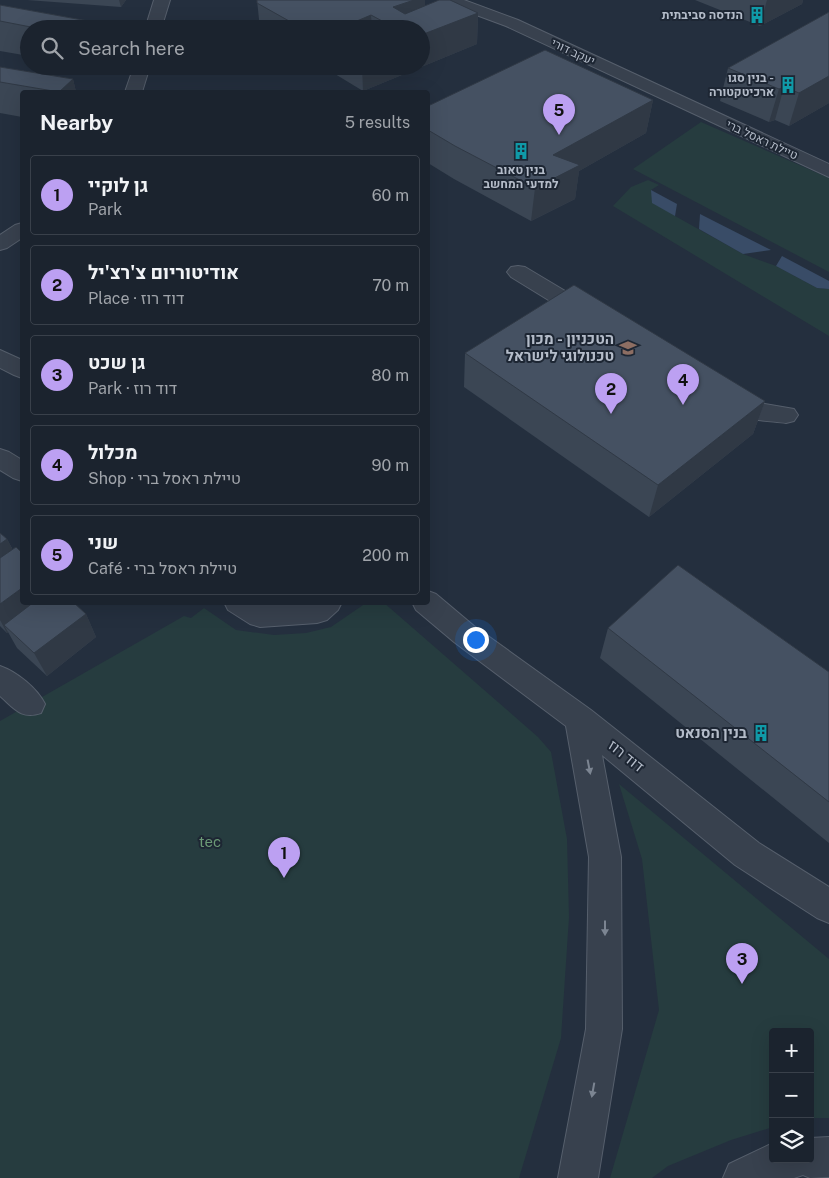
<!DOCTYPE html>
<html lang="en">
<head>
<meta charset="utf-8">
<style>
  :root { --surface:#1b232e; --page:#242b36; --text:#f1f3f6; --muted:#a0a4aa; --line:#39404a; --accent:#bca0f2 }
  body { margin:0; font-family:"Public Sans",Heebo,sans-serif; background:var(--page); color:var(--text) }
  .controls { position:absolute; right:15px; bottom:15px; display:grid; overflow:hidden; border-radius:5px; box-shadow:0 5px 20px #0002 }
  .controls button { width:45px; height:45px; display:grid; place-items:center; padding:0; border:0; border-bottom:1px solid var(--line); background:var(--surface); color:var(--text); font:25px sans-serif }
  .you { position:absolute; left:475px; top:639px; width:18px; height:18px; margin:-12px; border:4px solid #fff; border-radius:50%; background:#1a73e8; box-shadow:0 0 0 8px #1a73e833 }
  .badge { display:grid; place-items:center; width:32px; height:32px; border-radius:50%; background:var(--accent); color:#111; font-size:16px; font-weight:700 }
  .pin { position:absolute; translate:-50% -41px; filter:drop-shadow(0 1px 2px #0008) }
  .pin::after { content:''; position:absolute; top:26px; width:18px; height:15px; background:inherit; clip-path:polygon(0 0,100% 0,50% 100%) }
  .list { margin:0; padding:0; list-style:none }
  h2 { display:flex; justify-content:space-between; align-items:center; height:65px; margin:0; padding:0 20px; font-size:21px }
  h2 small { font-size:16px; font-weight:400; color:var(--muted) }
  .list li { display:grid; grid-template-columns:32px 1fr auto; gap:15px; align-items:center; box-sizing:border-box; height:80px; margin:0 10px 10px; padding:0 10px; border:1px solid var(--line); border-radius:5px }
  .list b { display:block; font-size:19px; white-space:nowrap }
  .list p { margin:0; font-size:16px; white-space:nowrap; color:var(--muted) }
  .list em { font-size:16px; font-style:normal; color:var(--muted) }
  .icon { flex:none; width:28px; height:28px; fill:none; stroke:currentColor; stroke-width:2; stroke-linecap:round; stroke-linejoin:round }
  .map { position:relative; flex:none; width:829px; height:1178px; overflow:hidden }
  .search { position:absolute; background:var(--surface); box-shadow:0 5px 20px #0002; left:20px; top:20px; width:410px; height:55px; display:flex; align-items:center; gap:12px; box-sizing:border-box; padding:0 18px; border-radius:28px; color:var(--muted); font-size:19px }
  .panel { position:absolute; background:var(--surface); box-shadow:0 5px 20px #0002; left:20px; top:90px; width:410px; height:515px; border-radius:5px }
  .map>svg:first-child { display:block }
  .green { fill:#263c3f }
  .water { fill:#394c67 }
  .lines { fill:none; stroke-linecap:round; stroke-linejoin:round }
  .minor-casing { stroke:#565f6c; stroke-width:2 }
  .minor { fill:#38414e; fill-rule:evenodd }
  .wall { fill:#3b4654 }
  .shaded-wall { fill:#303945 }
  .building { fill:#455162; stroke:#303945 }
  .oneway { fill:#7c8592 }
  .labels { text-anchor:middle; stroke-width:4; stroke-linejoin:round; paint-order:stroke }
  .far-poi-label { font-size:12px; font-weight:bold; fill:#b4bcc9; stroke:#1d2633; text-anchor:end }
  .far-street-label { font-size:12px; fill:#b4bcc9; stroke:#1d2633 }
  .poi-label { font-size:15px; font-weight:bold; fill:#b4bcc9; stroke:#1d2633; text-anchor:end }
  .street-label { font-size:15px; fill:#b4bcc9; stroke:#1d2633 }
  .park-label { font-size:15px; fill:#6b9a76; stroke:#1d2633 }
</style>
</head>
<body>
<div class="map">
<svg width="829" height="1178" viewBox="0 0 829 1178">
  <rect width="100%" height="100%" fill="#242f3e"/>
  <!-- green -->
  <g class="green">
    <polygon points="701,122 829,178 829,272 633,169"/>
    <polygon points="648,180 659,185 651,190 675,216 743,254 776,266 817,288 829,289 829,336 613,206 631,187"/>
    <polygon points="383,602 538,737 551,752 567,839 569,917 561,1038 519,1178 0,1178 0,721 184,616 191,618 204,608 236,630 274,635 306,633 331,627 366,603"/>
    <polygon points="619,784 829,959 829,1118 810,1118 810,1032 773,1032 773,1127 731,1140 668,1166 652,1178 610,1178 659,1010 642,859"/>
  </g>
  <!-- water -->
  <g class="water">
    <polygon points="651,190 677,204 675,216 652,203"/>
    <polygon points="700,214 771,250 743,254 699,229"/>
    <polygon points="782,256 829,281 829,289 817,288 776,266"/>
  </g>
  <g class="lines">
    <!-- minor casing -->
    <g class="minor-casing">
      <g id="minor">
        <polygon points="154,0 170,0 161,29 145,29"/>
        <polygon points="441,0 464,0 518,20 829,164 829,177 506,26 444,3"/>
        <polygon points="134,66 150,66 142,92 125,92"/>
        <polygon points="22,223 22,238 7,248 0,250 0,235 15,225"/>
        <polygon points="518,266 525,267 597,310 600,315 597,320 589,322 581,320 511,277 507,272 511,267"/>
        <polygon points="0,350 22,360 22,378 14,375 0,368"/>
        <path d="M 728,392 L 748,401 L 794,409 L 798,415 L 794,421 L 786,423 C 765,420 729,421 716,400 L 720,394 Z"/>
        <polygon points="0,449 9,452 22,460 22,481 13,478 0,470"/>
        <polygon points="428,591 436,594 474,626 591,710 759,843 829,887 829,923 817,918 735,865 602,755 621,857 622,1029 598,1178 558,1178 586,1029 589,857 566,726 454,642 416,610 412,602 428,602"/>
        <polygon points="224,602 261,602 264,604 342,602 338,610 327,620 317,623 260,627 250,624 228,610"/>
        <path d="M 0,666 C 17,672 37,688 45,704 L 41,713 C 21,720 14,708 0,696 Z"/>
        <polygon points="829,1137 829,1177 810,1178 803,1175 794,1178 723,1178 729,1164 773,1143 773,1159 810,1159 810,1138"/>
      </g>
    </g>
    <!-- minor -->
    <use href="#minor" class="minor"/>
  </g>
  <!-- wall -->
  <g class="wall">
    <polygon points="27,0 126,0 121,7"/>
    <polygon points="257,0 425,0 425,5 478,13 477,44 363,91 335,74 334,66 421,66 421,29 260,29"/>
    <polygon points="695,0 803,0 802,4 760,26"/>
    <polygon points="0,5 99,23 100,29 29,29 29,56 0,51"/>
    <polygon points="829,12 829,103 789,126 775,120 769,122 720,101 728,68"/>
    <polygon points="78,66 94,66 91,69"/>
    <polygon points="0,67 73,79 76,92 22,92 22,117 0,113"/>
    <polygon points="653,100 646,133 579,171 575,199 531,221 454,179 428,163 428,106"/>
    <polygon points="465,353 765,401 753,434 649,517 464,387"/>
    <polygon points="0,533 7,539 13,550 22,602 86,614 96,637 47,676 17,648 8,632 7,633 0,626"/>
    <polygon points="608,628 829,672 829,843 600,658"/>
  </g>
  <!-- shaded-wall -->
  <g class="shaded-wall">
    <polygon points="119,0 126,0 121,7"/>
    <polygon points="414,0 425,0 425,22 417,29 393,7"/>
    <polygon points="767,0 803,0 802,4 760,26"/>
    <polygon points="478,13 477,44 363,91 362,66 421,66 421,35"/>
    <polygon points="371,15 372,29 338,29"/>
    <polygon points="99,23 100,29 92,29"/>
    <polygon points="309,23 309,29 298,29 298,26"/>
    <polygon points="327,25 327,29 317,29 316,27"/>
    <polygon points="829,76 829,103 789,126 799,93"/>
    <polygon points="73,79 76,92 59,92"/>
    <polygon points="784,87 775,120 769,122 779,89"/>
    <polygon points="653,100 646,133 579,171 575,199 531,221 535,188 553,155"/>
    <polygon points="765,401 753,434 649,517 658,485"/>
    <polygon points="7,539 20,564 0,578 0,544"/>
    <polygon points="22,588 22,602 48,602 4,625 8,632 7,633 0,620 0,604"/>
    <polygon points="86,614 96,637 47,676 34,653"/>
  </g>
  <!-- building -->
  <g class="building">
    <polygon points="257,0 414,0 393,7 405,14 439,0 450,0 478,13 421,35 421,29 367,29 384,22 371,15 338,29 334,29 327,25 316,27 309,23 298,26 257,3"/>
    <polygon points="0,5 99,23 92,29 41,29 0,21"/>
    <polygon points="829,12 829,76 799,93 784,87 779,89 728,68"/>
    <polygon points="545,50 653,100 553,155 580,165 535,188 455,146 428,130 428,106"/>
    <polygon points="0,67 73,79 59,92 0,82"/>
    <polygon points="574,285 765,401 658,485 465,353"/>
    <polygon points="0,533 7,539 0,544"/>
    <polygon points="16,547 22,553 22,588 0,604 0,558"/>
    <polygon points="678,565 829,672 829,802 608,628"/>
    <polygon points="34,602 73,602 86,614 34,653 4,625"/>
  </g>
  <!-- one-way arrows -->
  <defs><path id="oneway-solid" d="M-6-.8H1V-3.2L6.5 0L1 3.2V.8H-6Z" transform="scale(1.25)"/></defs>
  <g class="oneway">
    <use href="#oneway-solid" transform="translate(589 767) rotate(79)"/>
    <use href="#oneway-solid" transform="translate(605 928) rotate(90)"/>
    <use href="#oneway-solid" transform="translate(593 1090) rotate(100)"/>
  </g>
  <!-- icons -->
  <defs>
    <g id="building-bare" transform="scale(1.35)"><path d="M-4-6H4V6H1V3H-1V6H-4ZM-2.5-4.3h1.7v1.8h-1.7ZM.8-4.3h1.7v1.8H.8ZM-2.5-1h1.7V.8h-1.7ZM.8-1h1.7V.8H.8Z" fill="#0f9aa8" stroke="#1d2633" stroke-width="2.5" paint-order="stroke"/></g>
    <g id="university-bare" transform="scale(1.35)"><path d="M0-5L7-2L0 1L-7-2ZM-4 1L0 2.5L4 1V4Q0 6-4 4Z" fill="#8d6e63" stroke="#1d2633" stroke-width="2.5" paint-order="stroke"/></g>
  </defs>
  <g fill-rule="evenodd">
    <use href="#building-bare" x="757" y="15"/>
    <use href="#building-bare" x="788" y="85"/>
    <use href="#building-bare" x="521" y="151"/>
    <use href="#university-bare" x="628" y="348"/>
    <use href="#building-bare" x="761" y="733"/>
  </g>
  <g class="labels">
    <!-- far-poi labels -->
    <g class="far-poi-label">
      <text x="743" y="19">הנדסה סביבתית</text>
      <text x="774" y="82">בנין סגו -<tspan x="774" dy="14">ארכיטקטורה</tspan></text>
      <text x="521" y="174" text-anchor="middle">בנין טאוב<tspan x="521" dy="14">למדעי המחשב</tspan></text>
    </g>
    <!-- far-street labels -->
    <g class="far-street-label">
      <text transform="translate(573 52) rotate(25)" y="4">יעקב דורי</text>
      <text transform="translate(762 140) rotate(25)" y="4">טיילת ראסל ברי</text>
    </g>
    <!-- poi labels -->
    <g class="poi-label">
      <text x="614" y="344">הטכניון - מכון<tspan x="614" dy="17">טכנולוגי לישראל</tspan></text>
      <text x="747" y="738">בנין הסנאט</text>
    </g>
    <!-- street labels -->
    <g class="street-label">
      <text transform="translate(626 756) rotate(39)" y="5">דוד רוז</text>
    </g>
    <!-- park labels -->
    <g class="park-label">
      <text x="210" y="847">tec</text>
    </g>
  </g>
</svg>
<div class="controls">
<button>+</button>
<button>−</button>
<button><svg class="icon" aria-label="layers" viewBox="0 0 24 24"><path d="M12 4l9 5-9 5-9-5zM3 14l9 5 9-5"/></svg></button>
</div>
<div class="you"></div>
<div class="pin badge" style="left:284px;top:878px">1</div>
<div class="pin badge" style="left:611px;top:414px">2</div>
<div class="pin badge" style="left:742px;top:984px">3</div>
<div class="pin badge" style="left:683px;top:405px">4</div>
<div class="pin badge" style="left:559px;top:135px">5</div>
<div class="search"><svg class="icon" aria-label="search" viewBox="0 0 24 24"><circle cx="10" cy="10" r="6"/><path d="M15 15l6 6"/></svg>Search here</div>
<section class="panel">
<h2>Nearby<small>5 results</small></h2>
<ul class="list">
<li><span class="badge">1</span><div><b>גן לוקיי</b><p>Park</p></div><em>60 m</em></li>
<li><span class="badge">2</span><div><b>אודיטוריום צ'רצ'יל</b><p>Place · דוד רוז</p></div><em>70 m</em></li>
<li><span class="badge">3</span><div><b>גן שכט</b><p>Park · דוד רוז</p></div><em>80 m</em></li>
<li><span class="badge">4</span><div><b>מכלול</b><p>Shop · טיילת ראסל ברי</p></div><em>90 m</em></li>
<li><span class="badge">5</span><div><b>שני</b><p>Café · טיילת ראסל ברי</p></div><em>200 m</em></li>
</ul>
</section>
</div>
</body>
</html>
